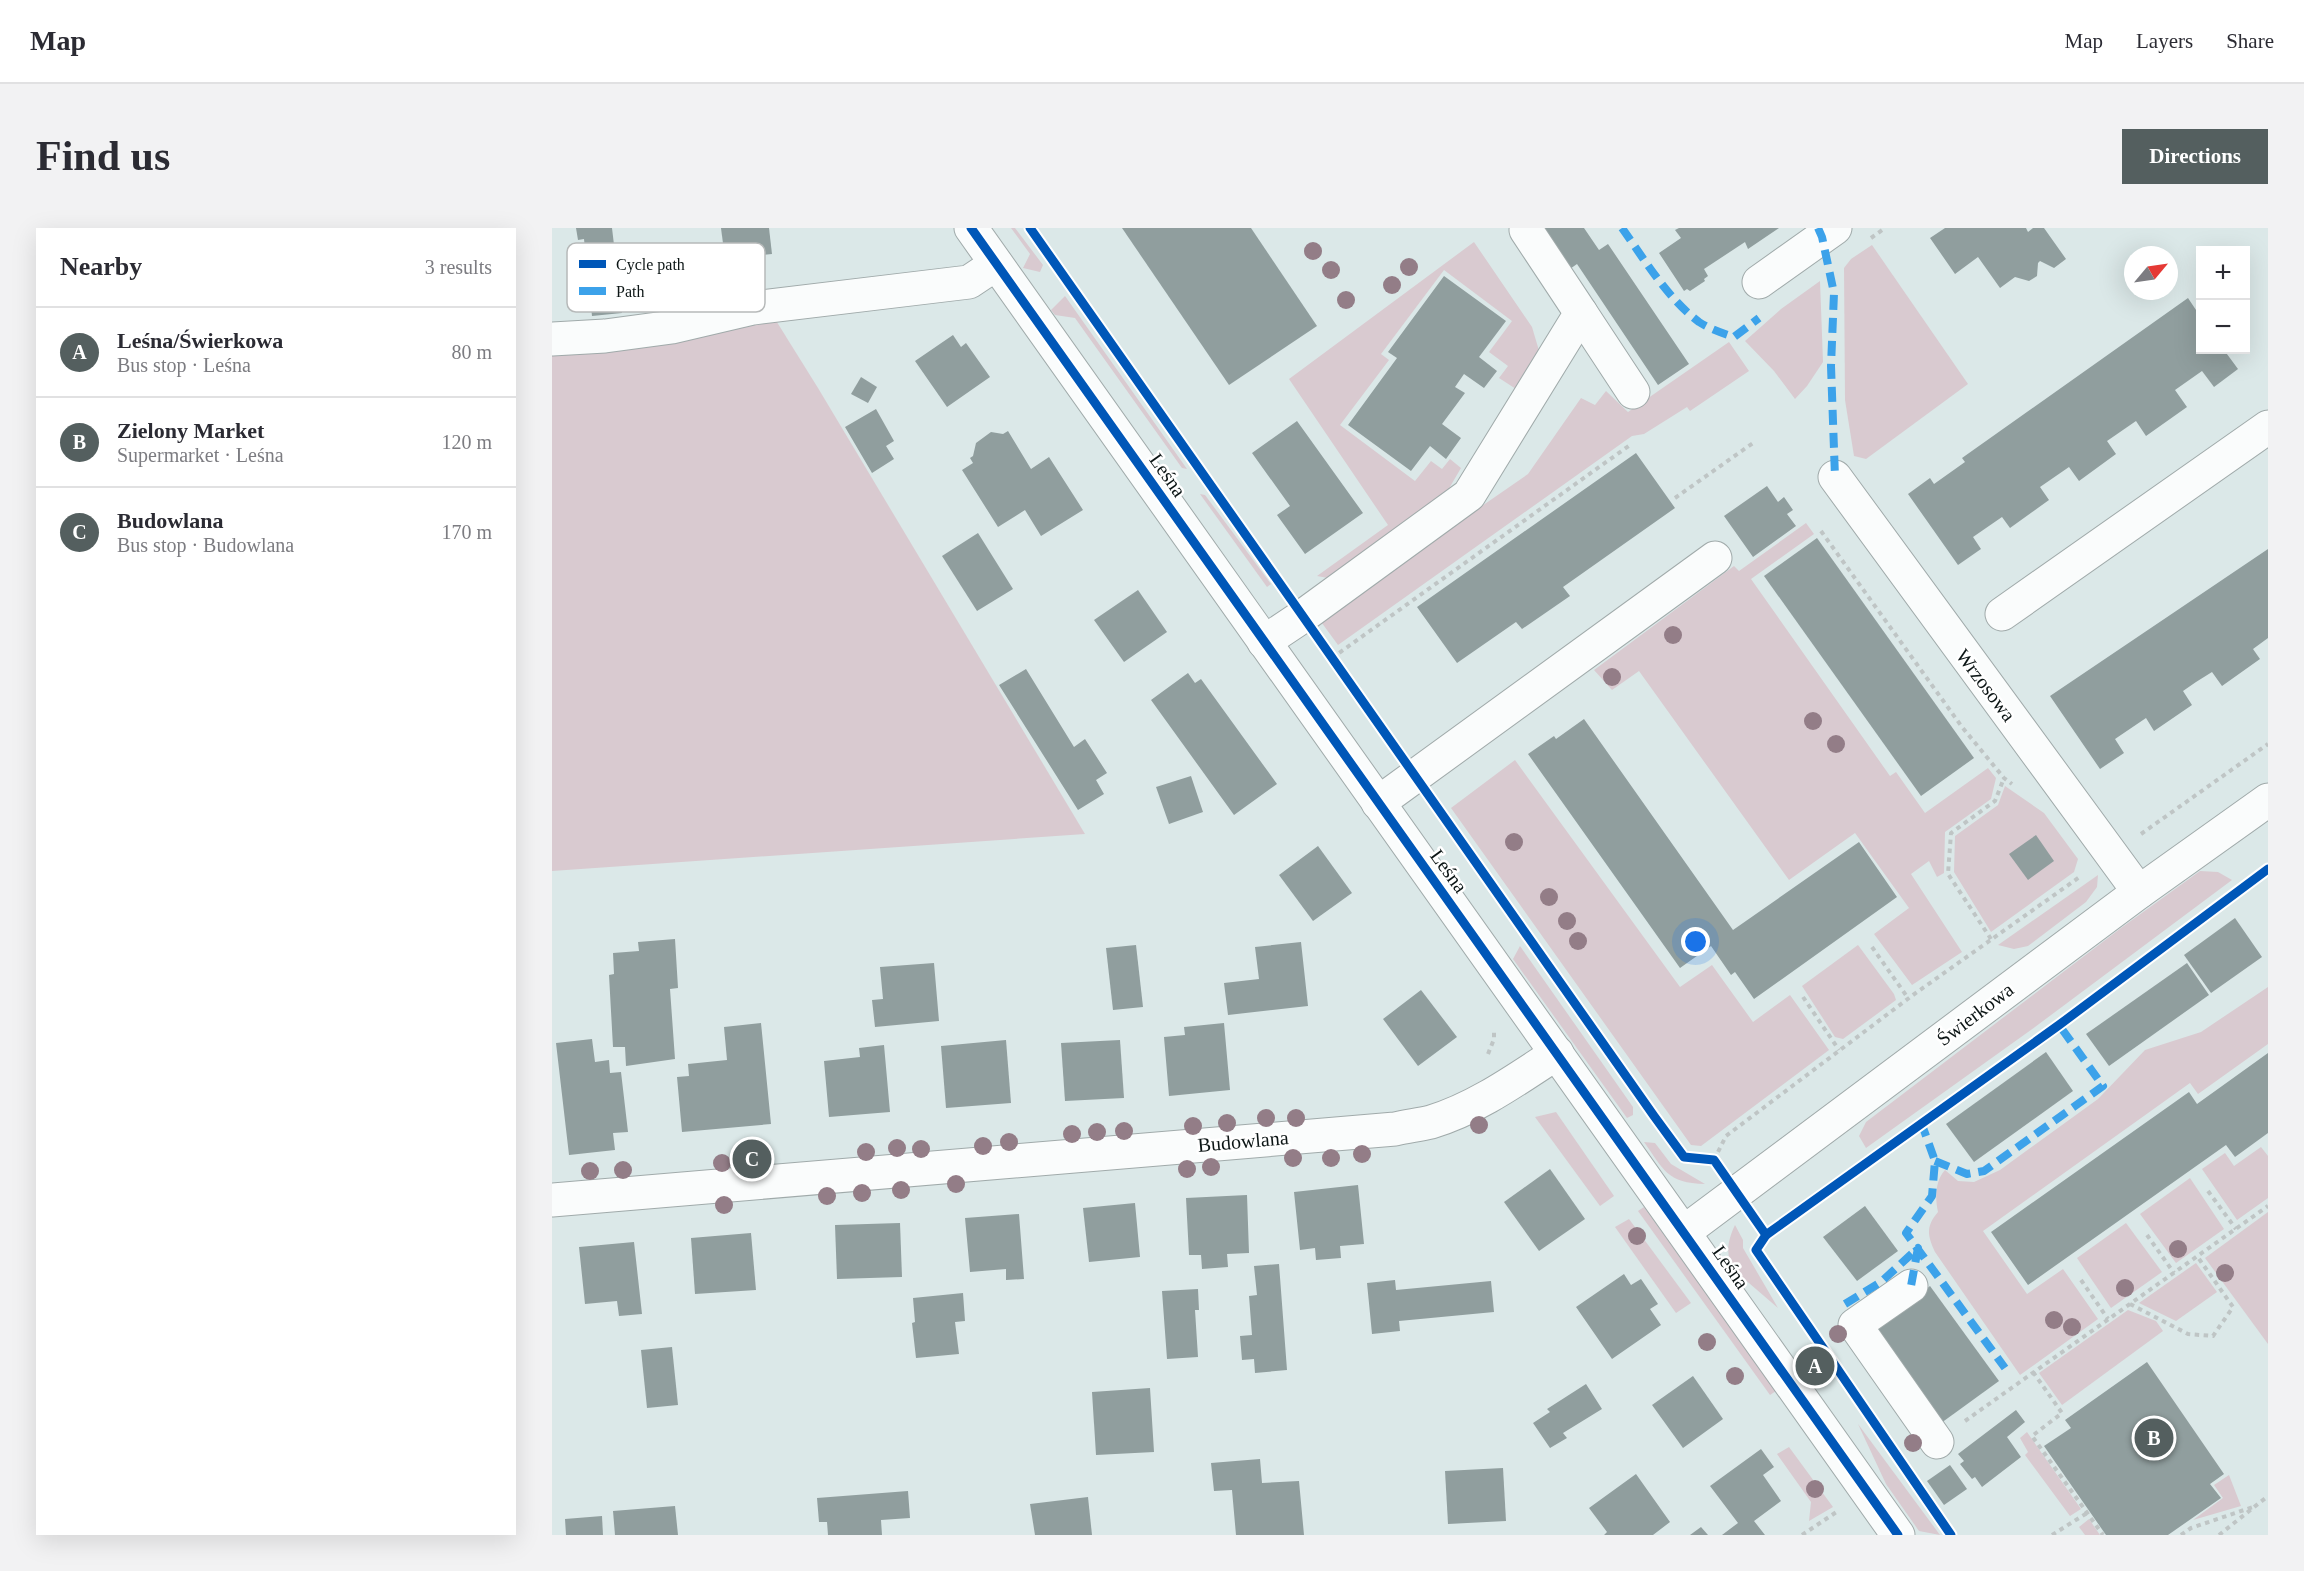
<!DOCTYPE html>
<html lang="en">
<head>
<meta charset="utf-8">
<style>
  :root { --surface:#fff; --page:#f2f2f3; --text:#2b2b33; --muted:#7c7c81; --line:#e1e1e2; --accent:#545f5f }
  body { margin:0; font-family:"Times New Roman",serif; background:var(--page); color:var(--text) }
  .controls { position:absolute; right:18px; top:18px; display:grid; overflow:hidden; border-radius:0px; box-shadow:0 6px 24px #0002 }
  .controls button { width:54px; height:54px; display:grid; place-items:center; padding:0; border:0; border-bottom:2px solid var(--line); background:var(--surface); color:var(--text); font:30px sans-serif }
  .compass { position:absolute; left:1572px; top:18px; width:54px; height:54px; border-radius:50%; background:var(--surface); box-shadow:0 6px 24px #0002; rotate:61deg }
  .you { position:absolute; left:1144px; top:714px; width:21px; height:21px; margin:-15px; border:4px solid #fff; border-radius:50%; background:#1a73e8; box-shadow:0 0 0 9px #1a73e833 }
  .badge { display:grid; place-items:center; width:39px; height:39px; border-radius:50%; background:var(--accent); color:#fff; font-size:20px; font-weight:700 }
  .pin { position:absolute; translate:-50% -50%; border:3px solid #fff; box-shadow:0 2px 6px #0006 }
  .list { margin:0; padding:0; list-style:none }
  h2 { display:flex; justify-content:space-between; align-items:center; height:78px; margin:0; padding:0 24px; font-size:26px }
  h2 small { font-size:20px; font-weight:400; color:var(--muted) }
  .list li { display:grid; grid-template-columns:39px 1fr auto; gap:18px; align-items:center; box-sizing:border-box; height:90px; padding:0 24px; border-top:2px solid var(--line) }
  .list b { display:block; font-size:22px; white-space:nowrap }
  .list p { margin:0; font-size:20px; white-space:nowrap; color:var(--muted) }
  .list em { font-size:20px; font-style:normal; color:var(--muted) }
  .map { position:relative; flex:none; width:1716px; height:1307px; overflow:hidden; border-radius:0px }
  header { display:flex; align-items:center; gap:36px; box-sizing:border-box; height:84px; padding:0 30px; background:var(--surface); border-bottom:2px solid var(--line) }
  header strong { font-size:28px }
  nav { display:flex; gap:33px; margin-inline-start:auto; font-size:21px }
  .intro { display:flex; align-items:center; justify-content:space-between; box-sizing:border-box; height:144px; padding:0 36px }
  h1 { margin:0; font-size:42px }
  .button { padding:15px 27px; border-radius:0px; background:var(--accent); color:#fff; font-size:21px; font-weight:700 }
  main { display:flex; gap:36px; padding:0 36px }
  aside { flex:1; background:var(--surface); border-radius:0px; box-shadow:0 6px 24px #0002 }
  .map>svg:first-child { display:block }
  .green { fill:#d9cad0 }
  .building { fill:#909e9e }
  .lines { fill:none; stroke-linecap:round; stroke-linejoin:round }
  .minor-casing { stroke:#a0aaaa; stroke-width:35 }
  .path { stroke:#bfc5c5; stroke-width:4; stroke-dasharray:4.5 4.5; stroke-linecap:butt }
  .minor { stroke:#fafcfc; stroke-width:33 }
  .quiet { stroke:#3ca2ea; stroke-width:8; stroke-dasharray:15 8; stroke-linecap:butt }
  .cycleway-casing { stroke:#fff; stroke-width:13 }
  .cycleway { stroke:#0057b8; stroke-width:9 }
  .tree { fill:#937d87 }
  .labels { text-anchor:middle; stroke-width:5; stroke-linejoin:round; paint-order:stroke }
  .street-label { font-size:20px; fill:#0c1515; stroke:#fff }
  .key { fill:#fff; stroke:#b6b9b9; stroke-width:1.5 }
  .key-label { font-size:16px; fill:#0c1515 }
</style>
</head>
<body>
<header>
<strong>Map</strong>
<nav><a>Map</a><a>Layers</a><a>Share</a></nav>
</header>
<div class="intro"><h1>Find us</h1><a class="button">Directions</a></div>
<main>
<aside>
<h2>Nearby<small>3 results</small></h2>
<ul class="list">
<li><span class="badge">A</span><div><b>Leśna/Świerkowa</b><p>Bus stop · Leśna</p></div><em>80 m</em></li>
<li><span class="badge">B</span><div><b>Zielony Market</b><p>Supermarket · Leśna</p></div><em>120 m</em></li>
<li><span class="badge">C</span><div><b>Budowlana</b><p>Bus stop · Budowlana</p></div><em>170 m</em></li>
</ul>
</aside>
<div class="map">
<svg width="1716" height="1307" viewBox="0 0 1716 1307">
  <rect width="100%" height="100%" fill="#dbe8e8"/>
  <!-- green -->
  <g class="green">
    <polygon points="459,0 463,0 491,37 488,44 471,40 478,26"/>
    <polygon points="922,14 980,99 988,126 964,161 947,150 956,138 937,124 960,93 892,42 829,126 837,132 788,197 863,253 879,233 890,241 898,231 909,240 892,269 776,350 765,348 836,297 737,151"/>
    <polygon points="1320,17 1416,156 1314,231 1302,228 1293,172 1292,40 1299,31"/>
    <polygon points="1268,53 1271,134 1255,158 1243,171 1222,143 1193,113 1229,81"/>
    <polygon points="513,68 635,241 630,240 523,90 503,87 499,82"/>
    <polygon points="223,91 266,160 533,606 0,643 0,119"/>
    <polygon points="1177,114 1197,143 1138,183 1135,179 1092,206 1080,208 786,417 767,391 976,246 1029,170 1043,177 1054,163 1076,184"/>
    <polygon points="648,266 653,267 719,356 715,359"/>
    <polygon points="1254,295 1262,306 1199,351 1338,548 1344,544 1373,585 1436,540 1444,550 1439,571 1393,604 1392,645 1385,649 1377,633 1359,646 1410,724 1360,757 1322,706 1357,680 1303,605 1237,652 1087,443 1060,462 1042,442 1182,338 1187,343"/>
    <polygon points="963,532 1128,759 1160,737 1201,794 1238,767 1277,822 1149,918 1139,917 899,580"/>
    <polygon points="1453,558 1492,585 1526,631 1522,644 1439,704 1402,644 1403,608 1446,577"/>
    <polygon points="1648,643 1666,644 1680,652 1483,799 1314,920 1307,908 1314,894 1569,700"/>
    <polygon points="1546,647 1545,659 1534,674 1476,718 1462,721 1446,717"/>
    <polygon points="1306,717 1342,766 1344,772 1291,811 1283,809 1250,758"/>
    <polygon points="968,718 1081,879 1081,887 1075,890 961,731"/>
    <path d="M 1716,759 L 1716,816 L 1646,866 L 1638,855 L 1431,1003 L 1475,1066 L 1511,1041 L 1546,1091 L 1468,1147 L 1383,1024 C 1375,1007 1374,998 1386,984 C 1383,970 1383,953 1393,942 L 1406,953 L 1422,954 L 1448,942 L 1546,871 L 1593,822 L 1649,804 Z"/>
    <polygon points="1004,884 1062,968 1048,978 983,889"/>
    <path d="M 1092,914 L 1103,915 L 1119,936 L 1153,956 C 1115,955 1112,942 1092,914 Z"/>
    <polygon points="1709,919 1716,928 1716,970 1685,992 1650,941 1673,925 1682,938"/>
    <polygon points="1638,950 1672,1001 1624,1035 1588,986"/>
    <polygon points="1092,979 1224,1163 1218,1167 1086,983"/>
    <polygon points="1716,984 1716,1116 1653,1030"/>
    <polygon points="1077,991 1139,1075 1124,1085 1063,999"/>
    <polygon points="1574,995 1610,1044 1559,1080 1525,1030"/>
    <path d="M 1183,997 L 1191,1012 L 1191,1020 L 1226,1080 L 1183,1043 C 1173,1028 1175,1014 1183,997 Z"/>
    <polygon points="1644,1035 1665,1064 1624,1093 1587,1075"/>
    <polygon points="1576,1082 1604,1093 1611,1103 1510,1177 1487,1145"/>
    <polygon points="1306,1196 1388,1307 1367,1303 1334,1256"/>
    <polygon points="1475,1204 1529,1281 1518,1288 1473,1227 1476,1224 1468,1210"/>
    <polygon points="1237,1219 1281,1279 1257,1293 1259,1274 1225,1226"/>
    <polygon points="1677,1247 1689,1278 1641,1292 1671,1270 1662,1257"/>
    <polygon points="1537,1291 1548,1307 1533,1307 1527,1299"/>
  </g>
  <!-- building -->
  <g class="building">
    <polygon points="24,0 60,0 65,42 86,40 90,78 69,80 70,85 40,88 32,11 26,12"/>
    <polygon points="169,0 217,0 220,26 173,31"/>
    <polygon points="570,0 699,0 765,98 677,157"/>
    <polygon points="987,0 1032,0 1047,22 1056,16 1137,136 1106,157 1025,36 1015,43"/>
    <polygon points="1127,0 1227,0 1196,21 1193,14 1152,41 1156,48 1152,51 1153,53 1138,63 1135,61 1132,63 1107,25 1129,10 1123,2"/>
    <polygon points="1393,0 1474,0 1476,4 1481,0 1492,0 1514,31 1502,40 1488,33 1486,35 1485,48 1477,53 1463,49 1448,60 1426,29 1403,46 1378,10"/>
    <polygon points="892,48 954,93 927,129 945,143 932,160 912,146 903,159 913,165 890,196 909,210 894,231 878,218 859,243 796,197 845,130 836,124"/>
    <polygon points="1636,70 1648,88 1648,122 1672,122 1686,141 1662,159 1650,143 1623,162 1635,179 1594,208 1584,193 1555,213 1564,226 1527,253 1517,239 1488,259 1497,272 1458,300 1450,289 1421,309 1429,321 1406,337 1356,266 1378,250 1382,256 1413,234 1410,230"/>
    <polygon points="401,107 409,119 414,115 438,149 395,179 363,133"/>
    <polygon points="309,149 325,159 316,175 299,166"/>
    <polygon points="324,181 342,213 334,218 342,231 320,245 293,199"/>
    <polygon points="745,193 811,285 753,326 725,287 738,278 700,225"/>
    <polygon points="456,203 479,241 497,229 531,282 489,308 473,282 446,299 410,242 421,235 418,230 421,228 424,215 439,204 451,206"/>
    <polygon points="1084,225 1123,280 1011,359 1018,368 970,401 964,394 905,435 865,379"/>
    <polygon points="1215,258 1226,274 1232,269 1241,282 1235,286 1244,298 1201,329 1172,288"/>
    <polygon points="426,305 461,361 425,383 390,328"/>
    <polygon points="1265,310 1422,530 1369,568 1212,348"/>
    <polygon points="1716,321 1716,410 1701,421 1708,431 1670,458 1660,444 1644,454 1631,463 1640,477 1602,503 1594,490 1563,511 1572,525 1548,541 1498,468"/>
    <polygon points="586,362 615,404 572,434 542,392"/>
    <polygon points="474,441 522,519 533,511 555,545 544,552 552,566 526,582 447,457"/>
    <polygon points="636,445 643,455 649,451 725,556 682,587 599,472"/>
    <polygon points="1032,491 1181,702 1307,614 1345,669 1202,771 1183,744 1179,747 1159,718 1128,740 976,526 1002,508 1004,511"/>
    <polygon points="639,548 651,584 617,596 604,559"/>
    <polygon points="1484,607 1502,633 1476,652 1457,626"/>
    <polygon points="766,618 800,665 761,693 727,647"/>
    <polygon points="1683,690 1710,729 1659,765 1632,727"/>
    <polygon points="123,711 126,760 118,761 123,831 74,838 73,819 61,819 57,747 62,746 61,725 87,723 86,714"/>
    <polygon points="749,714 756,778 676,787 672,755 707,751 703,719"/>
    <polygon points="584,717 591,779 561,782 554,720"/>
    <polygon points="382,735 387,793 323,799 320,772 331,771 328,739"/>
    <polygon points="1635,735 1657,767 1557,838 1534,806"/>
    <polygon points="869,762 905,809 866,838 831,791"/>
    <polygon points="209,795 219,896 130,904 125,849 137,848 136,836 175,832 172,799"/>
    <polygon points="672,795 678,862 617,868 612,809 633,807 632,799"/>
    <polygon points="40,811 43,834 57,832 58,845 69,844 76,904 61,905 63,922 17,927 4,815"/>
    <polygon points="454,812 459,875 394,880 389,818"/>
    <polygon points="568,812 572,870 513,873 509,815"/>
    <polygon points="332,817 338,884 277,889 272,833 308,829 307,820"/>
    <polygon points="1494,824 1521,863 1422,934 1394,896"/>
    <polygon points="1716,825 1716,905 1683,929 1674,917 1476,1057 1439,1004 1637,864 1645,876"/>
    <polygon points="998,941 1033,991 987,1023 952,974"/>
    <polygon points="806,957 812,1016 788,1018 789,1030 764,1032 763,1020 748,1022 742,964"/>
    <polygon points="695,967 697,1025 675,1026 676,1039 650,1041 649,1027 637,1027 634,970"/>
    <polygon points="583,975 588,1029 537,1034 531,980"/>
    <polygon points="1313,978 1346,1023 1305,1053 1271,1009"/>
    <polygon points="467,986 472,1051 454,1052 454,1041 418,1044 413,990"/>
    <polygon points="348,995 350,1049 285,1051 283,997"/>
    <polygon points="199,1005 204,1062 143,1066 139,1010"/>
    <polygon points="82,1014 90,1086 67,1088 65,1073 33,1076 27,1019"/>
    <polygon points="727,1036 735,1142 703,1145 702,1131 690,1132 688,1108 700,1107 697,1068 705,1067 702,1038"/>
    <polygon points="1072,1046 1079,1057 1089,1051 1106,1076 1098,1081 1109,1097 1060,1131 1024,1079"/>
    <polygon points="843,1052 844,1062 939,1053 942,1084 847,1093 848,1103 820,1106 815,1055"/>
    <polygon points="1378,1058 1447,1153 1385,1198 1318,1106"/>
    <polygon points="646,1061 647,1082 643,1082 646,1129 615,1131 610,1063"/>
    <polygon points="411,1065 413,1093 403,1094 407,1126 364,1130 360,1095 363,1094 361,1070"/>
    <polygon points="120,1119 126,1177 95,1180 89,1122"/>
    <polygon points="1595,1134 1672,1246 1658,1256 1669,1270 1616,1307 1554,1307 1492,1218 1519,1200 1513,1192"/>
    <polygon points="1141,1148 1171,1191 1131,1220 1100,1177"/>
    <polygon points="1034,1156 1050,1181 1011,1205 1015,1210 998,1220 981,1195 998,1184 995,1181"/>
    <polygon points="598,1160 602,1224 544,1227 540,1164"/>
    <polygon points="1464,1182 1473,1194 1455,1209 1469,1229 1430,1259 1423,1249 1420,1251 1408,1236 1412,1233 1406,1226"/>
    <polygon points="1209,1221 1222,1239 1211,1247 1229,1273 1202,1293 1213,1307 1170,1307 1186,1295 1158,1258"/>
    <polygon points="708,1231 710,1255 747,1253 752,1307 684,1307 680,1262 662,1263 659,1235"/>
    <polygon points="1398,1237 1415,1261 1392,1277 1375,1253"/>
    <polygon points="951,1240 954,1293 896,1296 893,1243"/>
    <polygon points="1084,1246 1118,1294 1101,1307 1052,1307 1055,1304 1037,1280"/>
    <polygon points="356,1263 358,1290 329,1292 330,1307 276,1307 275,1294 267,1294 265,1270"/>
    <polygon points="536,1269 540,1307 483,1307 478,1276"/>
    <polygon points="123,1278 126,1307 63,1307 61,1283"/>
    <polygon points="50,1288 51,1307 14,1307 13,1291"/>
    <polygon points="1149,1299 1156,1307 1138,1307"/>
  </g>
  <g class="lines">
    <!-- minor casing -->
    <g class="minor-casing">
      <g id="minor">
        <polyline points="419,0 1346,1307"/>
        <polyline points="1207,54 1283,0"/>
        <polyline points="1029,85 1081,164"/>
        <polyline points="0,111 53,108 120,99 201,80 417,54 444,36"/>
        <polyline points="1283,249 1587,664"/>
        <polyline points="1450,386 1716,199"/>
        <polyline points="712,414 751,388 917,267 1029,85 974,2"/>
        <polyline points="826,575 1163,330"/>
        <path d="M 0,972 L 843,901 C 855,898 867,897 879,894 C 925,880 965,851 1005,825"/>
        <polyline points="1132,1004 1587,664 1716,572"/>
        <polyline points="1359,1058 1303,1097 1385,1214"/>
      </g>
    </g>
    <!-- path -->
    <g class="path">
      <polyline points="1319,10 1333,0"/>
      <polyline points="1123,270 1201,215"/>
      <polyline points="1269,303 1410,499 1452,550 1460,556"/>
      <polyline points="780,430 1078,217"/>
      <polyline points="1589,606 1716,516"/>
      <polyline points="1439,711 1396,646 1399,605 1443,573 1452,550"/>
      <polyline points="1320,719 1356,770"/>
      <polyline points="1251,769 1287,822"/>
      <polyline points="936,826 942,811 942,802"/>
      <polyline points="1162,932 1174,908 1361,767 1529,648"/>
      <polyline points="1656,963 1684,1001"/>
      <polyline points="1595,1007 1622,1045"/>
      <polyline points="1529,1052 1556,1091"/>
      <polyline points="1578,1076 1636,1106 1661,1108 1681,1079 1645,1028"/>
      <polyline points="1481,1144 1510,1185 1480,1208 1551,1307"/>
      <polyline points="1413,1193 1716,978"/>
      <polyline points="1250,1307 1286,1283"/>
      <polyline points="1500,1307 1535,1285"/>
      <polyline points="1629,1307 1639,1300 1701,1279"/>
      <polyline points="1667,1307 1716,1268"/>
    </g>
    <!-- minor -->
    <use href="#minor" class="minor"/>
    <!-- quiet -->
    <g class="quiet">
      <path d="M 1070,0 C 1092,31 1116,71 1147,94 C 1158,101 1170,105 1182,109 L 1207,90"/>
      <polyline points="1266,0 1270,9 1282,65 1279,138 1283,249"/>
      <polyline points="1369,894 1383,933 1380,968 1354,1005 1453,1140"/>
      <polyline points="1383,933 1415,946 1432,943 1551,858 1507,797"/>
      <polyline points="1293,1076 1329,1054 1366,1020 1359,1058"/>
    </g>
    <!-- cycleway casing -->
    <g class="cycleway-casing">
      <g id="cycleway">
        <polyline points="419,0 1346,1307"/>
        <polyline points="478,0 1102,888 1132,929 1162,932 1214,1007 1204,1022 1399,1307"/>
        <polyline points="1214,1007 1507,797 1716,641"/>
      </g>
    </g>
    <!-- cycleway -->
    <use href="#cycleway" class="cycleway"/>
  </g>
  <!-- trees -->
  <g class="tree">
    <circle cx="761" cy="23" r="9"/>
    <circle cx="857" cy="39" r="9"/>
    <circle cx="779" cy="42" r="9"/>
    <circle cx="840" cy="57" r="9"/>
    <circle cx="794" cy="72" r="9"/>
    <circle cx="1121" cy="407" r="9"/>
    <circle cx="1060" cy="449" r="9"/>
    <circle cx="1261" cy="493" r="9"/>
    <circle cx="1284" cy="516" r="9"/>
    <circle cx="962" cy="614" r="9"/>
    <circle cx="997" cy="669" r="9"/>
    <circle cx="1015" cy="693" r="9"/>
    <circle cx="1026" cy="713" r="9"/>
    <circle cx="714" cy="890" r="9"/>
    <circle cx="744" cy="890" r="9"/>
    <circle cx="675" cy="895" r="9"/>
    <circle cx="927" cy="897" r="9"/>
    <circle cx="641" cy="898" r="9"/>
    <circle cx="572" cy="903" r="9"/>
    <circle cx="545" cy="904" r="9"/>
    <circle cx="520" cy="906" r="9"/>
    <circle cx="457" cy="914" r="9"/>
    <circle cx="431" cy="918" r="9"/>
    <circle cx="345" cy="920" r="9"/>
    <circle cx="369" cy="921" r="9"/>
    <circle cx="314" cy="924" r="9"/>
    <circle cx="810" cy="926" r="9"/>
    <circle cx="741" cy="930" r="9"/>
    <circle cx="779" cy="930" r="9"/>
    <circle cx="170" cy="935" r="9"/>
    <circle cx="659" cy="939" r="9"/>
    <circle cx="635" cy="941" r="9"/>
    <circle cx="71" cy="942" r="9"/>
    <circle cx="38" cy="943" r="9"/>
    <circle cx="404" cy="956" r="9"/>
    <circle cx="349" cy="962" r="9"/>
    <circle cx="310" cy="965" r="9"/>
    <circle cx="275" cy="968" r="9"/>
    <circle cx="172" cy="977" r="9"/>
    <circle cx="1085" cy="1008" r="9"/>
    <circle cx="1626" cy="1021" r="9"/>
    <circle cx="1673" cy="1045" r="9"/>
    <circle cx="1573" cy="1060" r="9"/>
    <circle cx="1502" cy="1092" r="9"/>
    <circle cx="1520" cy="1099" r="9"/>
    <circle cx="1286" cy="1106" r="9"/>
    <circle cx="1155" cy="1114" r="9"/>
    <circle cx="1183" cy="1148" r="9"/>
    <circle cx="1361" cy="1215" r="9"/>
    <circle cx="1263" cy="1261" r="9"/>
  </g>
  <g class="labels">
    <!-- street labels -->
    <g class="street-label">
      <text transform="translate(616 247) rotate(55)" y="7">Leśna</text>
      <text transform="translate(1434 457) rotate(53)" y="7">Wrzosowa</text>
      <text transform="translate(897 643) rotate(54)" y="7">Leśna</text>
      <text transform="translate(1423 786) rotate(-37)" y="7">Świerkowa</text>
      <text transform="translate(691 913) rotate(-5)" y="7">Budowlana</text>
      <text transform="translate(1179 1039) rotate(55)" y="7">Leśna</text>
    </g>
  </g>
  <!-- legend -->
  <rect x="15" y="15" width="198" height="69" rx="9" class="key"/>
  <rect x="27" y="32" width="27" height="8" fill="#0057b8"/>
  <rect x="27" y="59" width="27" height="8" fill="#3ca2ea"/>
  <g class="key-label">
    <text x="64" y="42">Cycle path</text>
    <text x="64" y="69">Path</text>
  </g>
</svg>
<div class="controls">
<button>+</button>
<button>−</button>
</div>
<svg class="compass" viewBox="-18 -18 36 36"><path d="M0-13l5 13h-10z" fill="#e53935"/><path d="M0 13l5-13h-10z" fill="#7c7c81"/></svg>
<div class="you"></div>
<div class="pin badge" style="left:1263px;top:1138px">A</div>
<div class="pin badge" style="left:1602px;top:1210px">B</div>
<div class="pin badge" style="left:200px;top:931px">C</div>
</div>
</main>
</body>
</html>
